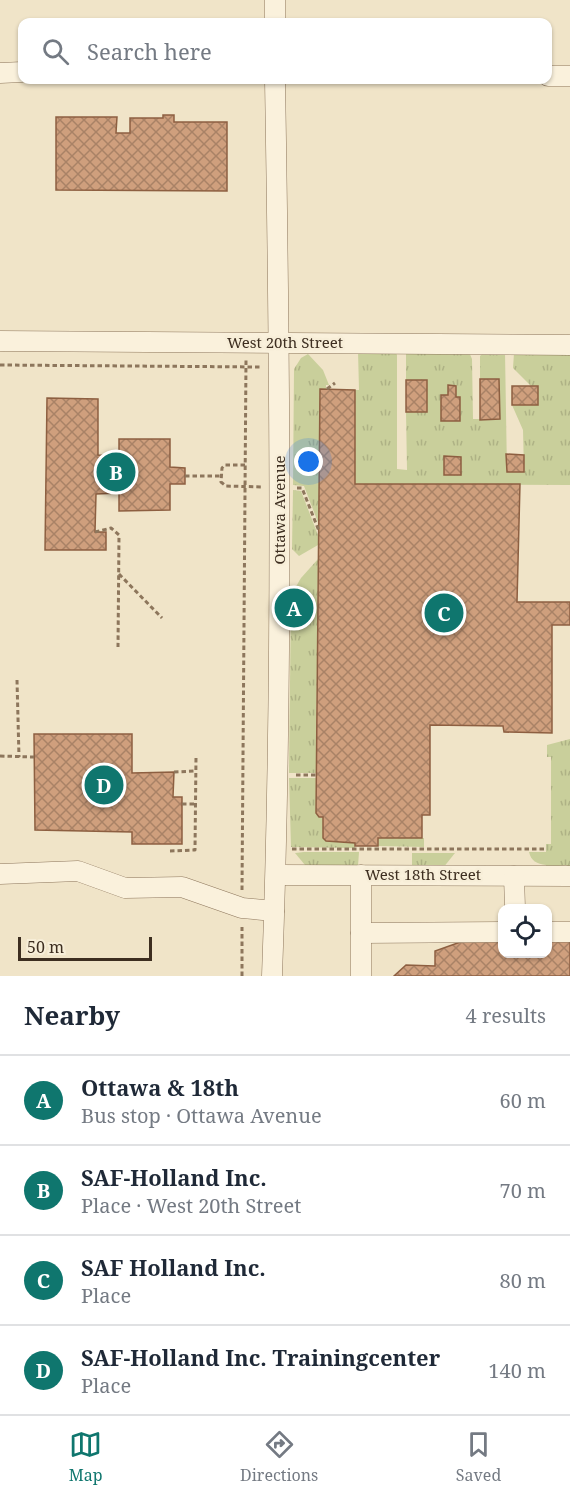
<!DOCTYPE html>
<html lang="en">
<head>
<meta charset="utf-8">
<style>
  :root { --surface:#fff; --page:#f6f6f7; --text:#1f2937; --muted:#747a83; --line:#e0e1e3; --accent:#0f766e }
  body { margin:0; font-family:"Noto Serif",serif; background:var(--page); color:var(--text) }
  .controls { position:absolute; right:18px; bottom:18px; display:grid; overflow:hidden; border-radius:12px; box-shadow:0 2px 4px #0004 }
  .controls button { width:54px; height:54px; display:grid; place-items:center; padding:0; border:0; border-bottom:2px solid var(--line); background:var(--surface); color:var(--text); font:30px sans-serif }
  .scale { position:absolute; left:18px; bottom:15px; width:134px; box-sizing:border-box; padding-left:6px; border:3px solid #3d2e20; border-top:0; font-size:16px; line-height:21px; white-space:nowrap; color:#3d2e20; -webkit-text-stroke:4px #f7eed8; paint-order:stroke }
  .you { position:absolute; left:309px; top:462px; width:21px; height:21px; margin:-15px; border:4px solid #fff; border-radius:50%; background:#1a73e8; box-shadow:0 0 0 9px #1a73e833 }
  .badge { display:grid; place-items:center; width:39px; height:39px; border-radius:50%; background:var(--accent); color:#fff; font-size:20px; font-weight:700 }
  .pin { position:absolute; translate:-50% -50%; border:3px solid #fff; box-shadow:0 2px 6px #0006 }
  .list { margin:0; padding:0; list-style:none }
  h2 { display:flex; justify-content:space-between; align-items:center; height:78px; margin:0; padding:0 24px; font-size:26px }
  h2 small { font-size:20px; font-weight:400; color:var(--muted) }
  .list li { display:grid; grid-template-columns:39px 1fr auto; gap:18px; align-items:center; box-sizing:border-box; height:90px; padding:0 24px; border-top:2px solid var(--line) }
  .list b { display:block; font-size:22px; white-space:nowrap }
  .list p { margin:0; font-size:20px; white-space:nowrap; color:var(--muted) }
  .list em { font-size:20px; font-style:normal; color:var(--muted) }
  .icon { flex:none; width:33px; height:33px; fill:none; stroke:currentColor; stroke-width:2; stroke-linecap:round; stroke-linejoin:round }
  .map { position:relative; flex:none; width:570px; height:976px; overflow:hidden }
  .search { position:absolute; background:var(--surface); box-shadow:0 2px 4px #0004; left:18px; right:18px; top:18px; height:66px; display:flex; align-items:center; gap:15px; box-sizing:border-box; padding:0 21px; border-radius:12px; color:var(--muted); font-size:22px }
  .sheet { height:438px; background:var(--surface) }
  nav { display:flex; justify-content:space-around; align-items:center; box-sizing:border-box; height:84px; border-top:2px solid var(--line); background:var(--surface); font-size:16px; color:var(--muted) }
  nav a { display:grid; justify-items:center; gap:3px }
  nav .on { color:var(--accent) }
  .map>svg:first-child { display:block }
  .grass { fill:url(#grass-tufts); fill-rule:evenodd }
  .building { fill:url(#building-cross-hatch); stroke:#8d5f41; stroke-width:1.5 }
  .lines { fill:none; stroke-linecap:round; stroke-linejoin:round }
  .minor-casing { stroke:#8d765c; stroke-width:21 }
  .path { stroke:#8d765c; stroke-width:3; stroke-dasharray:4.5 3; stroke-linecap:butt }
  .minor { stroke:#faf1dc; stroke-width:20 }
  .labels { text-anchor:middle; stroke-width:5; stroke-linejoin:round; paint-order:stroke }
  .street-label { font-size:15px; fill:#3d2e20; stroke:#f7eed8 }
</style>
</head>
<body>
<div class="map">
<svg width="570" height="976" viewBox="0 0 570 976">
  <defs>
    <pattern id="grass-tufts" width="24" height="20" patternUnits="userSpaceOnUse" patternTransform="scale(1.5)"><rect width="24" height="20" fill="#c9cf9b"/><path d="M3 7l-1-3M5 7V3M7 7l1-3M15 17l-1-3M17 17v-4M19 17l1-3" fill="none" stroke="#aeb285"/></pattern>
    <pattern id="building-cross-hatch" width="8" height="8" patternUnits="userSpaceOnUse" patternTransform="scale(1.5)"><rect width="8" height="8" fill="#cf9f7d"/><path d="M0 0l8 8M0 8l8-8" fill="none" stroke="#a98266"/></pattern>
  </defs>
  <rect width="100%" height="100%" fill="#f0e4c8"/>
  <!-- grass -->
  <g class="grass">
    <path d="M 394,350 L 397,355 L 397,469 L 407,470 L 406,412 L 427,412 L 427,380 L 406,380 L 406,354 L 408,351 L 469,352 L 472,359 L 473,419 L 499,419 L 499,379 L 480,379 L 480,356 L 485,351 L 505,352 L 507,472 L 524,471 L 523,430 L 512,405 L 538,405 L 538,386 L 531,386 L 513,368 L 514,353 L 570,353 L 570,485 L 355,484 L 355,390 L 359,390 L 358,351 ZM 448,386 L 456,386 L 456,397 L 460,397 L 459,421 L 441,421 L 448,395 Z"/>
    <polygon points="308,354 323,370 329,385 326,385 326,389 320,389 319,525 304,486 293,485 294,369 301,358"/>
    <polygon points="293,490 301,491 318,535 318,545 299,556 292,549"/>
    <polygon points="318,559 316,773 289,773 291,595 301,578"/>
    <path d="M 570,739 L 570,868 L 566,865 L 546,868 L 546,865 C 537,864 531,861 529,852 L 546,852 L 546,844 L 551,844 L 551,757 L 547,757 L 547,745 Z"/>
    <polygon points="289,778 317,778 316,813 319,817 323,817 324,840 355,843 355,848 291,847"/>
    <polygon points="378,838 424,838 424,847 378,846"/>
    <polygon points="304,852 359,852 358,866 305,865 295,853"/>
    <polygon points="412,853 455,853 443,868 412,869"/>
  </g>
  <!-- building -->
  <g class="building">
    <polygon points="163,115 174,115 174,122 227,122 227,191 56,190 56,117 117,117 116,133 130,133 130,118 163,118"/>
    <polygon points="480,379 499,379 500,419 480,420"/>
    <rect x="406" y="380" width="21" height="32"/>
    <polygon points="448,385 456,386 456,397 460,397 460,421 441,421 441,395 448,395"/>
    <rect x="512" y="386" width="26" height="19"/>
    <polygon points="320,389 355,390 355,484 520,484 517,602 570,602 570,625 552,625 552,733 504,732 503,726 430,725 430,815 422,815 422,838 378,838 378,846 355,846 355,843 326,841 323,838 323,817 319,817 316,813"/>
    <polygon points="47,398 98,399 98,455 119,456 119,439 170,439 170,467 185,468 185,484 170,484 170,510 119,511 119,493 96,494 95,532 106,532 106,550 45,550"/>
    <polygon points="506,454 524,455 524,472 507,472"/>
    <polygon points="444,456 461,457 461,475 444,475"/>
    <polygon points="34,734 132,734 132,773 174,772 173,797 182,797 182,844 132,844 132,832 35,830"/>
    <polygon points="466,940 502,940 502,954 548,954 548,941 570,941 570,976 394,976 406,965 435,966 435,951"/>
  </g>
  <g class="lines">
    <!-- minor casing -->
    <g class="minor-casing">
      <g id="minor">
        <polyline points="275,22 275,0"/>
        <polyline points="0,73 22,72"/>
        <polyline points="548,76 570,76"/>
        <polyline points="0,341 570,345"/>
        <polyline points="0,874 78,871 125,888 182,887 242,908 274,911"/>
        <polyline points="276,875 570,876"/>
        <polyline points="514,876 515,908"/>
        <polyline points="548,932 570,932"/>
        <polyline points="361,933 502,932"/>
        <path d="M 272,976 C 283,677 280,378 275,80"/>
        <polyline points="361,976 361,875"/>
      </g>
    </g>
    <!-- path -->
    <g class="path">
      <polyline points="0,365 260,367"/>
      <polyline points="327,389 335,383"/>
      <polyline points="245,465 225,465 222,468 221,482 226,486 263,487"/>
      <polyline points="185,476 222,476"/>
      <polyline points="297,488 302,488 319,531"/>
      <polyline points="95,532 111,528 119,535 118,647"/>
      <polyline points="119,574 162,618"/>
      <polyline points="17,680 19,757"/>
      <polyline points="0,756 34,757"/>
      <polyline points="174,772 196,771"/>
      <polyline points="296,775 316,775"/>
      <polyline points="182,804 195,804"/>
      <polyline points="292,849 545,849"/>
      <polyline points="170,851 195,850 196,757"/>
      <polyline points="242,890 246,360"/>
      <polyline points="242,976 242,927"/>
    </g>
    <!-- minor -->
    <use href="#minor" class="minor"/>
  </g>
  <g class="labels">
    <!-- street labels -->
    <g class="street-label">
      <text x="285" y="348">West 20th Street</text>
      <text transform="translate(280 510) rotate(-90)" y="5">Ottawa Avenue</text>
      <text x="423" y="880">West 18th Street</text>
    </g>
  </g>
</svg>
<div class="controls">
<button><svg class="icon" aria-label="locate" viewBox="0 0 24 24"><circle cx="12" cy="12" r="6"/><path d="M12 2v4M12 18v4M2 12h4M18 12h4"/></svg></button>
</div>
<div class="scale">50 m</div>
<div class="you"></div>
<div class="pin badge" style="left:294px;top:608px">A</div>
<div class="pin badge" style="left:116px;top:472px">B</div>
<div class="pin badge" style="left:444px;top:613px">C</div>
<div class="pin badge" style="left:104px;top:785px">D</div>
<div class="search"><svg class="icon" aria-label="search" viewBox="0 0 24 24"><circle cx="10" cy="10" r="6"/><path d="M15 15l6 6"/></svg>Search here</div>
</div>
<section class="sheet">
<h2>Nearby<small>4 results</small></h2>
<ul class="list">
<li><span class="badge">A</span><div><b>Ottawa &amp; 18th</b><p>Bus stop · Ottawa Avenue</p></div><em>60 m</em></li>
<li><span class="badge">B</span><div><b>SAF-Holland Inc.</b><p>Place · West 20th Street</p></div><em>70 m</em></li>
<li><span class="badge">C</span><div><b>SAF Holland Inc.</b><p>Place</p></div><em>80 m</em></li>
<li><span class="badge">D</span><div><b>SAF-Holland Inc. Trainingcenter</b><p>Place</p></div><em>140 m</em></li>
</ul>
</section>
<nav>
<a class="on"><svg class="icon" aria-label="map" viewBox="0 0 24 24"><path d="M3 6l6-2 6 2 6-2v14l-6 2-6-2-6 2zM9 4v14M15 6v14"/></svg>Map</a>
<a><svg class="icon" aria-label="directions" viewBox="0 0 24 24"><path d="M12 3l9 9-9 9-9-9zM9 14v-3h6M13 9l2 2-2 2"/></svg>Directions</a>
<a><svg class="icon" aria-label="saved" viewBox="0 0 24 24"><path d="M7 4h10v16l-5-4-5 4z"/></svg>Saved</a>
</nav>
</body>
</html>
